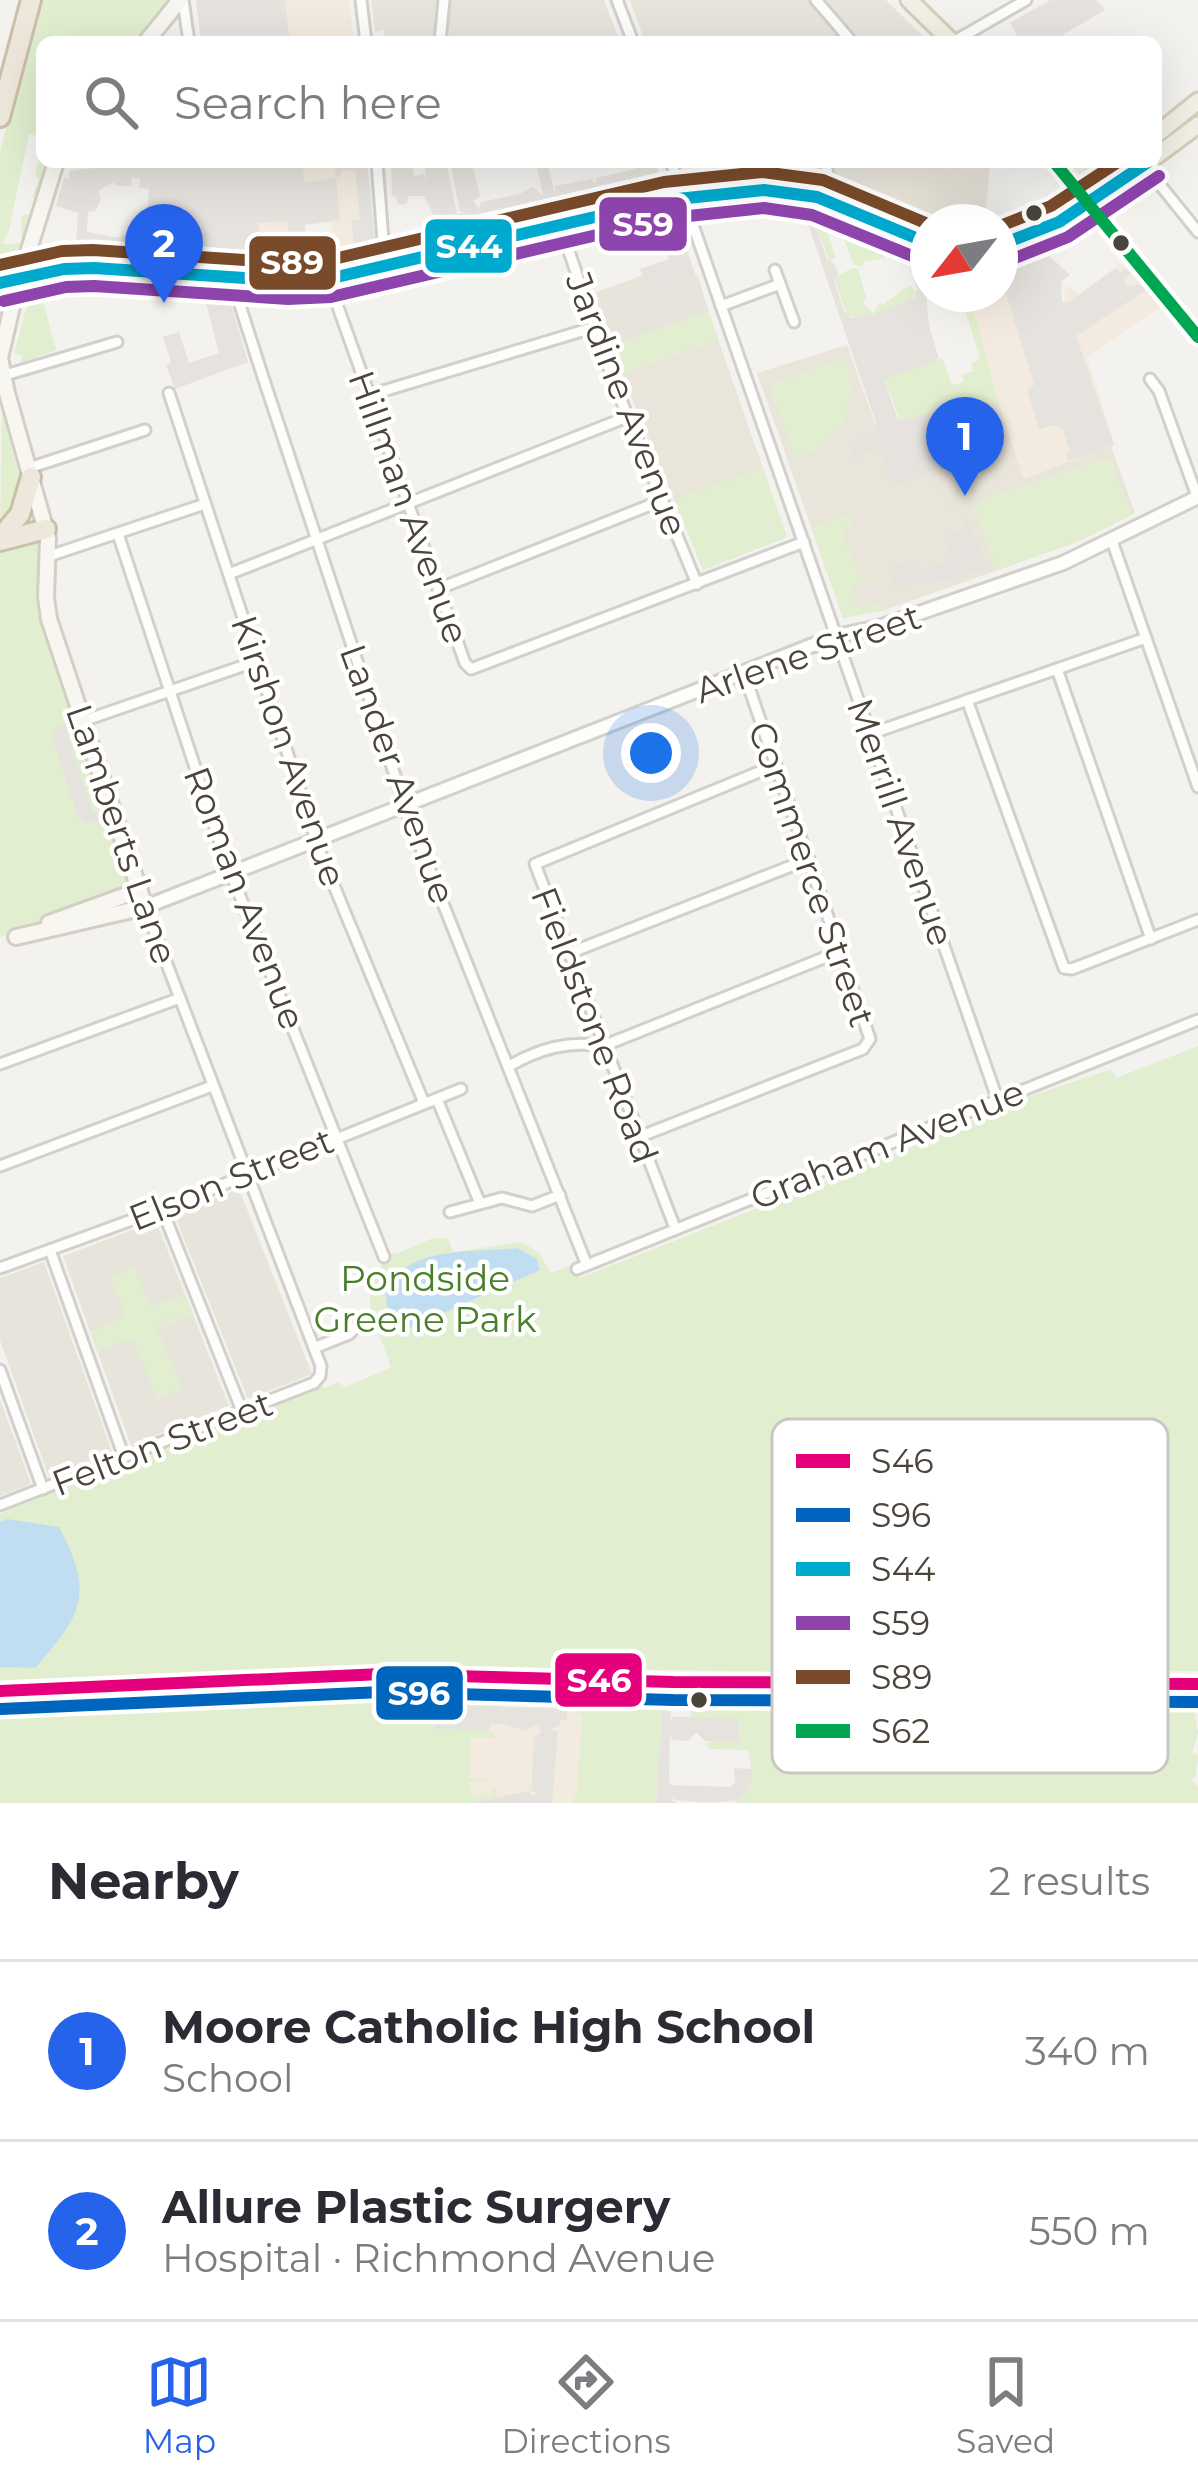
<!DOCTYPE html>
<html lang="en">
<head>
<meta charset="utf-8">
<style>
  :root { --surface:#fff; --page:#f7f7f7; --text:#2b2b33; --muted:#7c7c81; --line:#e1e1e2; --accent:#2563eb }
  body { margin:0; font-family:Montserrat,sans-serif; background:var(--page); color:var(--text) }
  .compass { position:absolute; left:910px; top:204px; width:108px; height:108px; border-radius:50%; background:var(--surface); box-shadow:0 12px 48px #0002; rotate:239deg }
  .you { position:absolute; left:651px; top:753px; width:42px; height:42px; margin:-30px; border:9px solid #fff; border-radius:50%; background:#1a73e8; box-shadow:0 0 0 18px #1a73e833 }
  .badge { display:grid; place-items:center; width:78px; height:78px; border-radius:50%; background:var(--accent); color:#fff; font-size:39px; font-weight:700 }
  .pin { position:absolute; translate:-50% -99px; filter:drop-shadow(0 3px 6px #0008) }
  .pin::after { content:''; position:absolute; top:63px; width:42px; height:36px; background:inherit; clip-path:polygon(0 0,100% 0,50% 100%) }
  .list { margin:0; padding:0; list-style:none }
  h2 { display:flex; justify-content:space-between; align-items:center; height:156px; margin:0; padding:0 48px; font-size:51px }
  h2 small { font-size:39px; font-weight:400; color:var(--muted) }
  .list li { display:grid; grid-template-columns:78px 1fr auto; gap:36px; align-items:center; box-sizing:border-box; height:180px; padding:0 48px; border-top:3px solid var(--line) }
  .list b { display:block; font-size:45px; white-space:nowrap }
  .list p { margin:0; font-size:39px; white-space:nowrap; color:var(--muted) }
  .list em { font-size:39px; font-style:normal; color:var(--muted) }
  .icon { flex:none; width:66px; height:66px; fill:none; stroke:currentColor; stroke-width:2; stroke-linecap:round; stroke-linejoin:round }
  .map { position:relative; flex:none; width:1198px; height:1803px; overflow:hidden }
  .search { position:absolute; background:var(--surface); box-shadow:0 12px 48px #0002; left:36px; right:36px; top:36px; height:132px; display:flex; align-items:center; gap:30px; box-sizing:border-box; padding:0 42px; border-radius:18px; color:var(--muted); font-size:45px }
  .sheet { height:516px; background:var(--surface) }
  nav { display:flex; justify-content:space-around; align-items:center; box-sizing:border-box; height:168px; border-top:3px solid var(--line); background:var(--surface); font-size:33px; color:var(--muted) }
  nav a { display:grid; justify-items:center; gap:6px }
  nav .on { color:var(--accent) }
  .map>svg:first-child { display:block }
  .residential { fill:#e7e4dc }
  .commercial { fill:#f3ebdf }
  .education { fill:#eae5da }
  .green { fill:#e1eecf }
  .parking { fill:#e6e3df; fill-rule:evenodd }
  .water { fill:#c0ddf1 }
  .lines { fill:none; stroke-linecap:round; stroke-linejoin:round }
  .minor-casing { stroke:#d2d0cb; stroke-width:15 }
  .tertiary-casing { stroke:#d2d0cb; stroke-width:18 }
  .secondary-casing { stroke:#d3cfc5; stroke-width:20 }
  .primary-casing { stroke:#d6cebb; stroke-width:21 }
  .motorway-casing { stroke:#ccbfa9; stroke-width:24 }
  .minor { stroke:#fdfdfc; stroke-width:9 }
  .tertiary { stroke:#fdfdfc; stroke-width:12 }
  .secondary { stroke:#f7f6f1; stroke-width:14 }
  .primary { stroke:#f2efe6; stroke-width:15 }
  .motorway { stroke:#ede8db; stroke-width:18 }
  .bus-1-casing { stroke:#fff; stroke-width:21 }
  .bus-2-casing { stroke:#fff; stroke-width:21 }
  .bus-3-casing { stroke:#fff; stroke-width:21 }
  .bus-4-casing { stroke:#fff; stroke-width:21 }
  .bus-5-casing { stroke:#fff; stroke-width:21 }
  .bus-6-casing { stroke:#fff; stroke-width:21 }
  .bus-1 { stroke:#e5007d; stroke-width:12 }
  .bus-2 { stroke:#0065bd; stroke-width:12 }
  .bus-3 { stroke:#00a9ce; stroke-width:12 }
  .bus-4 { stroke:#8e44ad; stroke-width:12 }
  .bus-5 { stroke:#7a4b2a; stroke-width:12 }
  .bus-6 { stroke:#00a651; stroke-width:12 }
  .bus-dot { fill:#4b4439; stroke:#fff; stroke-width:4.5 }
  .labels { text-anchor:middle; stroke-width:9; stroke-linejoin:round; paint-order:stroke }
  .street-label { font-size:36px; fill:#4b4439; stroke:#fff }
  .park-label { font-size:36px; fill:#4a7f2a; stroke:#fff }
  .key { fill:#fff; stroke:#c9c7c4; stroke-width:3 }
  .key-label { font-size:33px; fill:#4b4439 }
  .line-badge { stroke:#fff; stroke-width:4.5 }
  .badge-label { font-size:33px; text-anchor:middle; font-weight:bold; fill:#fff }
</style>
</head>
<body>
<div class="map">
<svg width="1198" height="1803" viewBox="0 0 1198 1803">
  <rect width="100%" height="100%" fill="#f4f2ee"/>
  <!-- residential -->
  <g class="residential">
    <polygon points="371,0 604,0 620,42 435,42 384,35 384,30 375,32"/>
    <polygon points="630,0 886,0 929,42 645,42"/>
    <polygon points="795,162 864,162 866,201 798,176"/>
    <polygon points="643,275 649,293 698,276 709,312 612,345 594,293"/>
    <polygon points="239,1189 312,1374 248,1399 174,1214"/>
    <polygon points="156,1221 229,1406 131,1445 63,1256"/>
    <polygon points="44,1262 112,1452 49,1477 0,1340 0,1278"/>
    <polygon points="0,1400 31,1484 0,1496"/>
  </g>
  <!-- commercial -->
  <g class="commercial">
    <polygon points="196,0 349,0 354,42 201,42"/>
    <polygon points="209,162 367,162 376,251 335,256 331,222 305,225 308,260 290,261 290,265 225,261"/>
    <polygon points="1012,262 1030,312 1065,301 1064,292 1069,285 1079,296 1121,263 1162,306 1087,357 1115,445 1022,479 974,321 969,294 1000,294 1000,265"/>
    <polygon points="418,1698 584,1704 577,1791 572,1803 459,1803"/>
  </g>
  <!-- education -->
  <g class="education">
    <polygon points="864,162 990,162 985,222 928,224 866,201"/>
    <polygon points="718,339 787,537 703,570 622,374"/>
    <polygon points="847,345 875,424 951,408 954,414 998,400 1023,479 1111,446 1135,513 1077,542 885,610 843,618 757,373"/>
  </g>
  <!-- green -->
  <g class="green">
    <polygon points="39,0 170,0 136,42 42,42 42,162 48,162 35,200 32,198 39,179 35,174 42,151 35,135 29,134 9,230 3,244 22,243 21,216 33,212 23,259 0,265 0,152"/>
    <polygon points="813,216 889,248 884,258 863,262 863,266 854,265 843,236 835,230 828,234 836,258 829,261"/>
    <path d="M 853,268 L 858,269 L 866,297 L 863,303 L 873,313 L 880,303 L 884,304 L 910,285 L 918,294 C 903,307 868,321 847,316 L 834,277 Z"/>
    <polygon points="960,294 969,294 998,400 953,414 950,408 900,420 884,379 942,358 952,385 964,382 962,375 973,371 971,363 980,359"/>
    <polygon points="42,298 56,350 21,363 22,355 14,354 28,301"/>
    <polygon points="709,312 718,339 622,374 612,345"/>
    <path d="M 845,357 C 861,402 842,443 796,460 L 771,391 L 776,382 Z"/>
    <polygon points="2,410 23,488 21,499 0,532"/>
    <polygon points="1106,458 1112,462 1132,515 1077,542 996,570 973,506 988,497"/>
    <polygon points="763,468 787,537 703,570 674,499"/>
    <polygon points="848,514 852,526 842,530 859,576 869,573 871,579 851,586 858,608 883,603 885,610 843,618 812,528"/>
    <path d="M 37,540 C 44,561 36,590 38,614 L 128,885 L 121,887 L 125,892 L 0,937 L 0,545 Z"/>
    <path d="M 1198,1046 L 1198,1671 L 888,1674 L 399,1665 L 0,1683 L 0,1514 L 319,1386 L 325,1388 L 339,1382 L 342,1388 L 391,1368 C 376,1316 353,1303 390,1253 L 396,1254 L 433,1238 L 448,1238 L 453,1252 L 522,1242 L 539,1253 L 551,1273 L 573,1265 L 580,1278 L 905,1150 L 1011,1103 L 1111,1069 L 1116,1078 Z"/>
    <polygon points="134,1267 150,1307 185,1294 191,1309 154,1325 192,1310 193,1314 157,1329 182,1388 157,1398 133,1338 97,1351 90,1331 125,1317 110,1277"/>
    <polygon points="1198,1688 1194,1694 709,1692 738,1689"/>
    <polygon points="375,1698 489,1701 489,1712 487,1707 446,1705 442,1711 430,1705 437,1729 489,1730 498,1738 471,1737 469,1778 487,1779 487,1782 468,1782 472,1798 477,1794 481,1796 484,1791 492,1796 491,1788 496,1789 496,1797 469,1803 0,1803 0,1713"/>
    <polygon points="577,1704 662,1707 656,1803 572,1803 577,1791 582,1722 582,1714 576,1715"/>
    <polygon points="1151,1707 1194,1708 1198,1733 1192,1753 1198,1755 1196,1775 1192,1779 1198,1788 1198,1803 734,1803 750,1787 746,1783 751,1769 748,1750 710,1749 706,1745 710,1741 738,1741 702,1718 700,1724 698,1718 691,1717 691,1708 1142,1708 1143,1714 1151,1713"/>
  </g>
  <!-- parking -->
  <g class="parking">
    <polygon points="196,0 285,0 290,42 201,42"/>
    <polygon points="1050,0 1096,0 1105,10 1051,42 1021,42 1010,23"/>
    <path d="M 149,162 L 164,162 L 171,167 L 172,162 L 302,162 L 305,182 L 336,178 L 340,220 L 305,225 L 308,260 L 294,260 L 287,221 L 258,223 L 261,242 L 255,244 L 258,259 L 250,260 L 248,253 L 243,253 L 244,263 L 231,261 L 229,251 L 224,250 L 225,261 L 147,255 L 147,248 L 144,253 L 86,250 L 86,244 L 84,251 L 76,249 L 78,213 L 56,206 L 64,178 L 69,179 L 69,171 ZM 132,178 L 140,178 L 139,188 L 149,189 L 147,221 L 153,221 L 152,232 L 145,237 L 122,235 L 121,238 L 87,232 L 88,212 L 95,211 L 101,199 L 98,191 L 114,182 L 117,186 L 131,186 Z"/>
    <polygon points="334,162 367,162 376,249 372,252 355,255 351,221 360,219 355,170 341,171 341,176 336,177"/>
    <polygon points="391,162 412,162 414,176 424,174 426,182 424,162 446,162 457,213 452,215 467,212 460,212 450,162 472,162 480,197 473,201 479,209 481,202 520,194 533,187 543,196 536,162 547,162 555,193 555,186 592,179 595,185 596,178 635,169 634,162 656,162 660,178 653,181 653,189 613,197 610,192 611,201 602,203 598,194 599,201 590,203 565,208 562,202 563,211 553,213 550,204 550,211 535,214 483,225 480,219 481,229 464,229 461,224 452,226 452,235 444,237 424,196 408,196 407,203 398,205 396,197 392,196"/>
    <polygon points="804,212 813,216 827,260 833,262 838,273 834,280 844,312 851,318 873,315 916,297 917,289 906,255 914,258 926,292 929,325 939,359 884,380 898,420 930,414 948,466 893,486 896,481 890,479 879,448 860,455 861,459 856,461 850,444 877,435 876,423"/>
    <polygon points="678,224 696,277 649,294 640,269 669,259 660,231"/>
    <polygon points="1044,251 1070,275 1061,282 1062,302 1068,303 1115,268 1121,272 1125,268 1131,274 1123,279 1127,287 1140,284 1146,290 1076,336 1114,445 1068,461 1066,454 1070,452 1063,430 1054,425 1039,429 1027,390 1034,385 1006,293 1000,293 1000,265"/>
    <polygon points="204,296 229,297 248,362 175,389 166,365 171,362 163,337 179,332 189,363 219,353"/>
    <polygon points="968,518 986,568 931,584 910,583 895,587 888,569 910,561 916,574 951,559 944,538 965,528 963,520"/>
    <polygon points="68,723 71,731 61,736 68,739 92,811 85,812 98,812 101,820 88,824 78,818 52,738 54,729"/>
    <polygon points="490,1701 501,1701 502,1713 503,1707 567,1709 567,1720 560,1720 559,1726 550,1729 558,1732 552,1803 469,1803 530,1791 531,1796 537,1793 531,1790 534,1738 541,1732 538,1726 531,1726 528,1731 501,1724 491,1724 489,1730 437,1729 428,1707 430,1705 442,1711 445,1705 489,1707"/>
    <polygon points="662,1707 670,1707 671,1723 672,1717 699,1717 700,1724 702,1718 739,1719 739,1742 705,1741 696,1732 688,1741 672,1740 670,1733 669,1782 671,1785 731,1787 735,1783 734,1768 751,1769 752,1782 747,1783 750,1786 739,1800 713,1803 674,1800 673,1797 672,1801 678,1803 656,1803"/>
  </g>
  <!-- water -->
  <g class="water">
    <path d="M 517,1248 L 537,1259 L 540,1270 L 405,1330 C 390,1324 385,1303 386,1288 C 411,1245 473,1253 517,1248 Z"/>
    <path d="M 7,1519 L 59,1527 C 94,1593 83,1614 35,1668 L 0,1667 L 0,1522 Z"/>
  </g>
  <g class="lines">
    <!-- minor casing -->
    <g class="minor-casing">
      <g id="minor">
        <polyline points="183,0 189,42"/>
        <polyline points="361,0 366,42"/>
        <polyline points="617,0 633,42"/>
        <polyline points="816,0 852,42"/>
        <polyline points="440,42 444,0"/>
        <polyline points="953,42 1026,0"/>
        <polyline points="377,162 385,267"/>
        <polyline points="671,162 998,1101"/>
        <polyline points="753,162 757,190"/>
        <polyline points="825,162 831,187 828,202"/>
        <polyline points="1144,165 1198,232"/>
        <polyline points="562,231 614,383 697,584"/>
        <polyline points="775,270 794,322"/>
        <polyline points="236,277 238,299 262,374 409,818 586,1263"/>
        <polyline points="328,279 465,663 471,669 804,542"/>
        <polyline points="721,306 780,284"/>
        <polyline points="2,376 117,342"/>
        <polyline points="1150,379 1159,391 1198,499"/>
        <polyline points="169,393 320,852 424,1103"/>
        <polyline points="370,395 595,327"/>
        <polyline points="29,468 145,430"/>
        <polyline points="118,534 226,861 384,1257"/>
        <polyline points="1112,541 1198,787"/>
        <polyline points="49,556 205,504"/>
        <polyline points="229,574 627,417"/>
        <polyline points="438,589 663,500"/>
        <polyline points="1057,669 1151,939"/>
        <polyline points="967,700 1064,968 1072,969 1198,920"/>
        <polyline points="83,721 257,661"/>
        <polyline points="870,734 1146,638"/>
        <polyline points="567,954 809,859"/>
        <polyline points="0,1064 180,998"/>
        <path d="M 509,1066 C 539,1049 569,1040 603,1046 L 841,951"/>
        <polyline points="437,1099 479,1201"/>
        <polyline points="639,1137 863,1049 870,1039 744,673"/>
        <polyline points="0,1166 212,1086"/>
        <polyline points="162,1209 242,1411"/>
        <polyline points="450,1212 502,1198 532,1206 560,1195"/>
        <polyline points="675,1228 535,864 776,765"/>
        <polyline points="50,1250 124,1457"/>
        <polyline points="0,1268 162,1209 461,1089"/>
        <polyline points="577,1269 1198,1020"/>
        <polyline points="314,1348 349,1334 361,1322"/>
        <polyline points="0,1370 43,1489"/>
        <polyline points="0,1505 314,1383 320,1376 321,1366 145,907"/>
      </g>
    </g>
    <!-- tertiary casing -->
    <g class="tertiary-casing">
      <g id="tertiary">
        <polyline points="145,907 836,636 879,627 1063,563 1198,497"/>
        <polyline points="0,1691 382,1674 673,1682 1198,1684"/>
        <polyline points="0,1705 383,1689 672,1698 1198,1699"/>
      </g>
    </g>
    <!-- secondary casing -->
    <g class="secondary-casing">
      <g id="secondary">
        <polyline points="146,42 180,0"/>
        <polyline points="1000,245 1036,233 1087,202 1198,337"/>
        <path d="M 472,248 L 488,251 L 677,211 C 688,199 705,196 720,194 C 803,178 854,219 928,243"/>
        <polyline points="0,283 64,269 94,268 303,281 472,248 484,241 668,200 683,204"/>
        <polyline points="49,923 140,890"/>
        <polyline points="16,937 145,907 49,619 46,597 48,538 7,393 0,358 14,298 56,162"/>
      </g>
    </g>
    <!-- primary casing -->
    <g class="primary-casing">
      <g id="primary">
        <polyline points="909,0 952,42"/>
        <polyline points="1156,135 1198,101"/>
        <polyline points="1156,156 1198,125"/>
        <polyline points="1054,162 1087,202"/>
        <polyline points="1066,162 1081,168 1095,162"/>
        <polyline points="1087,202 1102,196 1148,162"/>
        <polyline points="1087,202 1097,186 1123,162"/>
      </g>
    </g>
    <!-- motorway casing -->
    <g class="motorway-casing">
      <g id="motorway">
        <polyline points="0,117 31,0"/>
        <polyline points="0,538 20,514 31,477"/>
        <polyline points="0,541 46,529"/>
      </g>
    </g>
    <!-- minor -->
    <use href="#minor" class="minor"/>
    <!-- tertiary -->
    <use href="#tertiary" class="tertiary"/>
    <!-- secondary -->
    <use href="#secondary" class="secondary"/>
    <!-- primary -->
    <use href="#primary" class="primary"/>
    <!-- motorway -->
    <use href="#motorway" class="motorway"/>
    <!-- bus-1 casing -->
    <g class="bus-1-casing">
      <polyline id="bus-1" points="0,1691 382,1674 673,1682 1198,1684"/>
    </g>
    <!-- bus-2 casing -->
    <g class="bus-2-casing">
      <polyline id="bus-2" points="1,1709 382,1692 673,1700 1198,1702"/>
    </g>
    <!-- bus-3 casing -->
    <g class="bus-3-casing">
      <g id="bus-3">
        <polyline points="1000,245 1059,222 1148,162"/>
        <polyline points="0,283 64,269 94,268 289,281 328,279 668,200 764,190 817,197 928,243"/>
      </g>
    </g>
    <!-- bus-4 casing -->
    <g class="bus-4-casing">
      <g id="bus-4">
        <polyline points="1005,262 1068,237 1159,176"/>
        <polyline points="4,301 66,287 94,286 288,299 331,297 670,218 764,208 812,215 922,260"/>
      </g>
    </g>
    <!-- bus-5 casing -->
    <g class="bus-5-casing">
      <g id="bus-5">
        <polyline points="1000,226 1051,206 1118,162"/>
        <polyline points="0,265 62,251 93,250 289,263 325,261 664,182 762,172 823,180 928,224"/>
      </g>
    </g>
    <!-- bus-6 casing -->
    <g class="bus-6-casing">
      <polyline id="bus-6" points="1054,162 1198,337"/>
    </g>
    <!-- bus-1 -->
    <use href="#bus-1" class="bus-1"/>
    <!-- bus-2 -->
    <use href="#bus-2" class="bus-2"/>
    <!-- bus-3 -->
    <use href="#bus-3" class="bus-3"/>
    <!-- bus-4 -->
    <use href="#bus-4" class="bus-4"/>
    <!-- bus-5 -->
    <use href="#bus-5" class="bus-5"/>
    <!-- bus-6 -->
    <use href="#bus-6" class="bus-6"/>
  </g>
  <!-- markers -->
  <g class="bus-dot">
    <circle cx="1034" cy="213" r="10"/>
    <circle cx="1121" cy="243" r="10"/>
    <circle cx="699" cy="1700" r="10"/>
  </g>
  <g class="labels">
    <!-- street labels -->
    <g class="street-label">
      <text transform="translate(627 404) rotate(69)" y="13">Jardine Avenue</text>
      <text transform="translate(409 507) rotate(70)" y="13">Hillman Avenue</text>
      <text transform="translate(808 653) rotate(-19)" y="13">Arlene Street</text>
      <text transform="translate(289 751) rotate(71)" y="13">Kirshon Avenue</text>
      <text transform="translate(398 774) rotate(70)" y="13">Lander Avenue</text>
      <text transform="translate(901 822) rotate(71)" y="13">Merrill Avenue</text>
      <text transform="translate(122 834) rotate(71)" y="13">Lamberts Lane</text>
      <text transform="translate(812 874) rotate(71)" y="13">Commerce Street</text>
      <text transform="translate(245 898) rotate(69)" y="13">Roman Avenue</text>
      <text transform="translate(595 1025) rotate(69)" y="13">Fieldstone Road</text>
      <text transform="translate(887 1144) rotate(-22)" y="13">Graham Avenue</text>
      <text transform="translate(231 1179) rotate(-22)" y="13">Elson Street</text>
      <text transform="translate(162 1443) rotate(-21)" y="13">Felton Street</text>
    </g>
    <!-- park labels -->
    <g class="park-label">
      <text x="425" y="1291">Pondside<tspan x="425" dy="41">Greene Park</tspan></text>
    </g>
  </g>
  <!-- legend -->
  <rect x="772" y="1419" width="396" height="354" rx="18" class="key"/>
  <rect x="796" y="1454" width="54" height="14" fill="#e5007d"/>
  <rect x="796" y="1508" width="54" height="14" fill="#0065bd"/>
  <rect x="796" y="1562" width="54" height="14" fill="#00a9ce"/>
  <rect x="796" y="1616" width="54" height="14" fill="#8e44ad"/>
  <rect x="796" y="1670" width="54" height="14" fill="#7a4b2a"/>
  <rect x="796" y="1724" width="54" height="14" fill="#00a651"/>
  <g class="key-label">
    <text x="871" y="1473">S46</text>
    <text x="871" y="1527">S96</text>
    <text x="871" y="1581">S44</text>
    <text x="871" y="1635">S59</text>
    <text x="871" y="1689">S89</text>
    <text x="871" y="1743">S62</text>
  </g>
  <g class="line-badge">
    <rect x="597" y="195" width="92" height="58" rx="12" fill="#8e44ad"/>
    <rect x="423" y="217" width="91" height="58" rx="12" fill="#00a9ce"/>
    <rect x="247" y="234" width="91" height="58" rx="12" fill="#7a4b2a"/>
    <rect x="553" y="1651" width="91" height="58" rx="12" fill="#e5007d"/>
    <rect x="374" y="1664" width="91" height="58" rx="12" fill="#0065bd"/>
  </g>
  <g class="badge-label">
    <text x="643" y="236">S59</text>
    <text x="469" y="258">S44</text>
    <text x="292" y="274">S89</text>
    <text x="599" y="1692">S46</text>
    <text x="419" y="1705">S96</text>
  </g>
</svg>
<svg class="compass" viewBox="-18 -18 36 36"><path d="M0-13l5 13h-10z" fill="#e53935"/><path d="M0 13l5-13h-10z" fill="#7c7c81"/></svg>
<div class="you"></div>
<div class="pin badge" style="left:965px;top:496px">1</div>
<div class="pin badge" style="left:164px;top:303px">2</div>
<div class="search"><svg class="icon" aria-label="search" viewBox="0 0 24 24"><circle cx="10" cy="10" r="6"/><path d="M15 15l6 6"/></svg>Search here</div>
</div>
<section class="sheet">
<h2>Nearby<small>2 results</small></h2>
<ul class="list">
<li><span class="badge">1</span><div><b>Moore Catholic High School</b><p>School</p></div><em>340 m</em></li>
<li><span class="badge">2</span><div><b>Allure Plastic Surgery</b><p>Hospital · Richmond Avenue</p></div><em>550 m</em></li>
</ul>
</section>
<nav>
<a class="on"><svg class="icon" aria-label="map" viewBox="0 0 24 24"><path d="M3 6l6-2 6 2 6-2v14l-6 2-6-2-6 2zM9 4v14M15 6v14"/></svg>Map</a>
<a><svg class="icon" aria-label="directions" viewBox="0 0 24 24"><path d="M12 3l9 9-9 9-9-9zM9 14v-3h6M13 9l2 2-2 2"/></svg>Directions</a>
<a><svg class="icon" aria-label="saved" viewBox="0 0 24 24"><path d="M7 4h10v16l-5-4-5 4z"/></svg>Saved</a>
</nav>
</body>
</html>
